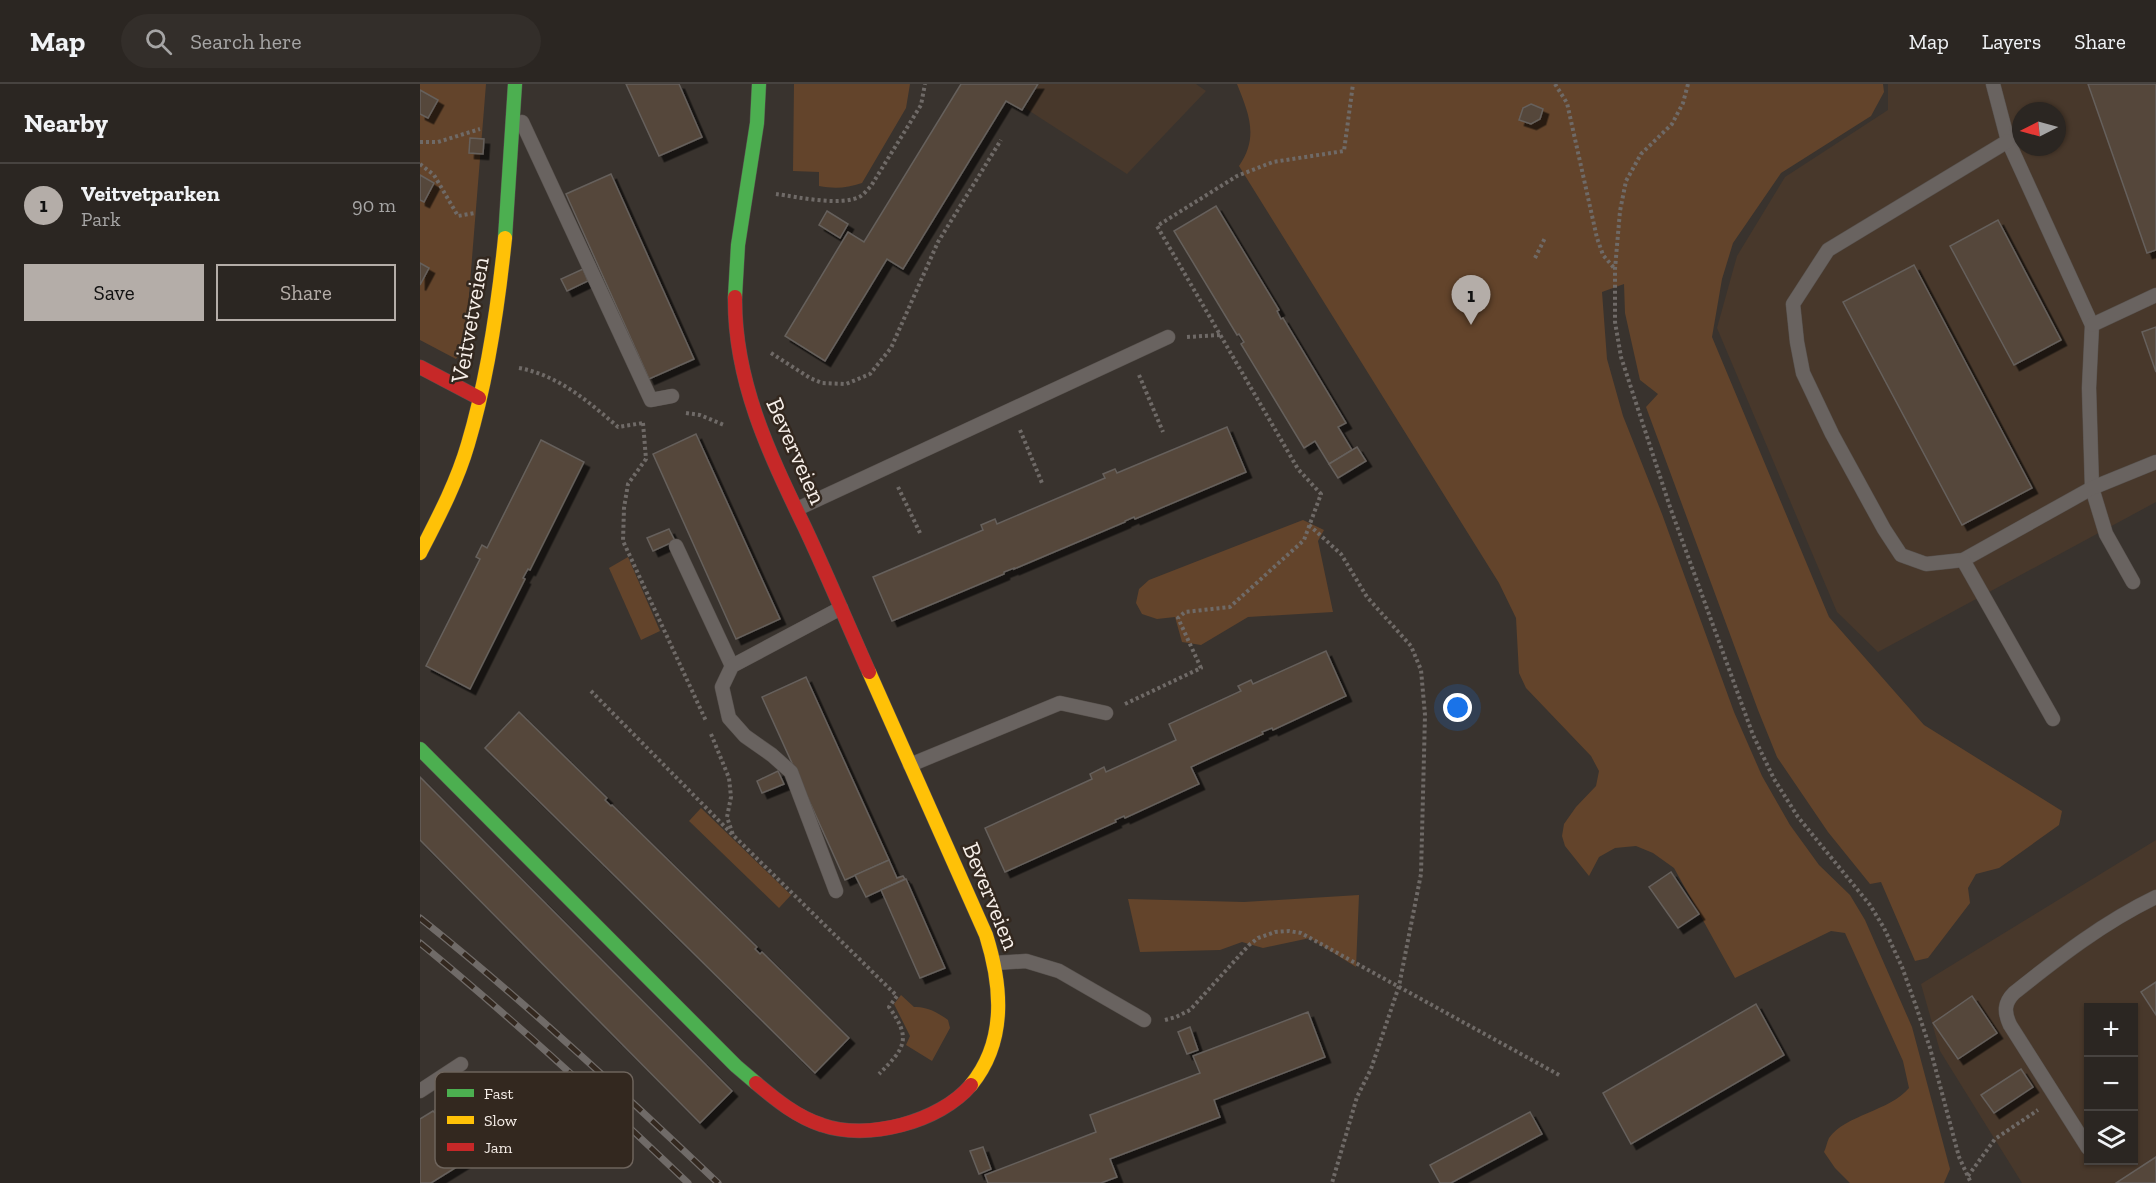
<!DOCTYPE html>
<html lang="en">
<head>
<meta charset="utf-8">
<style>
  :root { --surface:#2b2622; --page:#332e2a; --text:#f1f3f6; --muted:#a6a5a5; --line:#474340; --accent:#b4ada8 }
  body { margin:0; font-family:"Zilla Slab",serif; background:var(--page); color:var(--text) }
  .controls { position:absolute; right:18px; bottom:18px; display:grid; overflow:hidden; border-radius:0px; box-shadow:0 2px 4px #0004 }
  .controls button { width:54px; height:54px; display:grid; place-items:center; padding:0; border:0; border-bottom:2px solid var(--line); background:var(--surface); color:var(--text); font:30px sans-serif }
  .compass { position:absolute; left:1592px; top:18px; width:54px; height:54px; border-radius:50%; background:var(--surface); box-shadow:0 2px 4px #0004; rotate:264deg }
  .you { position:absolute; left:1038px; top:624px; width:21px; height:21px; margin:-15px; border:4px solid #fff; border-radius:50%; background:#1a73e8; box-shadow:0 0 0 9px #1a73e833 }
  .badge { display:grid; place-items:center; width:39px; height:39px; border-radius:50%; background:var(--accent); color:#111; font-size:20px; font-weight:700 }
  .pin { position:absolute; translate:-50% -50px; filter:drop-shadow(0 2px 3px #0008) }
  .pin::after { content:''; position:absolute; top:32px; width:21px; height:18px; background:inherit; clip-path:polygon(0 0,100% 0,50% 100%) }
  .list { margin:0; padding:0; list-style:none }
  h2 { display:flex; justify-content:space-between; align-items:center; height:78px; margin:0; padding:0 24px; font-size:26px }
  h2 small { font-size:20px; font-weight:400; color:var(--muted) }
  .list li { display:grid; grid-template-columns:39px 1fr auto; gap:18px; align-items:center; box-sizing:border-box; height:84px; padding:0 24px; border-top:2px solid var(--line) }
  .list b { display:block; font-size:22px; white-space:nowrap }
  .list p { margin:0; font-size:20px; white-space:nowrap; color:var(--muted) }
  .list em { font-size:20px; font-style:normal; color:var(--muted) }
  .actions { display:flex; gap:12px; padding:18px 24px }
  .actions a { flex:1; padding:14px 0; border:2px solid var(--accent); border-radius:0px; text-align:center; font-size:21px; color:var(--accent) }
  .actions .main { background:var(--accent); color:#111 }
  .icon { flex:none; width:33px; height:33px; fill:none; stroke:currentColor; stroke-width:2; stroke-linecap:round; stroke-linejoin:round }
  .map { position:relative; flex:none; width:1736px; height:1099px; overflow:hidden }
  header { display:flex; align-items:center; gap:36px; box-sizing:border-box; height:84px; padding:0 30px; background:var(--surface); border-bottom:2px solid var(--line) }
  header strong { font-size:28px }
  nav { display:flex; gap:33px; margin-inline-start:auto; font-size:21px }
  .search { width:420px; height:54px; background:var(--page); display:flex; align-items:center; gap:15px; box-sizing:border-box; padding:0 21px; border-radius:33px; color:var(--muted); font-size:22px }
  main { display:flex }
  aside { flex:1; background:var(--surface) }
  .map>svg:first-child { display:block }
  .built { fill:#48382b; fill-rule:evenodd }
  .green { fill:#63442b }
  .building { fill:#54473b; stroke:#66605c; stroke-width:1.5; filter:url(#shadow) }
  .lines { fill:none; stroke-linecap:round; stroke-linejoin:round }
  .lane-casing { stroke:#57514d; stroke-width:15 }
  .fast-casing { stroke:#57514d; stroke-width:15 }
  .slow-casing { stroke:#57514d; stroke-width:15 }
  .jam-casing { stroke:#57514d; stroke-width:15 }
  .path { stroke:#6f6a67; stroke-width:4; stroke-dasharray:3 3; stroke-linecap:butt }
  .lane { stroke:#696360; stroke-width:14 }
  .fast { stroke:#4caf50; stroke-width:14 }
  .slow { stroke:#ffc107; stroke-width:14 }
  .jam { stroke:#c62828; stroke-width:14 }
  .rail-casing { stroke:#706b68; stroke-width:7 }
  .rail { stroke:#33281f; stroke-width:4.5; stroke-dasharray:14; stroke-linecap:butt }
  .labels { text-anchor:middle; stroke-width:5; stroke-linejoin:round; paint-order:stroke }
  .street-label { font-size:24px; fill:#f7efe9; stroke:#33281f }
  .key { fill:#33281f; stroke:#6e645c; stroke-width:1.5 }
  .key-label { font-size:16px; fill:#f7efe9 }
</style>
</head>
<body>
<header>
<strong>Map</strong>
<div class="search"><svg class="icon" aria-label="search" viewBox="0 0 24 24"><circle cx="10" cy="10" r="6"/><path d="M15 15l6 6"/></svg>Search here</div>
<nav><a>Map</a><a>Layers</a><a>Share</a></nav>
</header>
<main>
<aside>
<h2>Nearby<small></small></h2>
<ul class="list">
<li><span class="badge">1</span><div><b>Veitvetparken</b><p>Park</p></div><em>90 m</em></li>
</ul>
<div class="actions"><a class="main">Save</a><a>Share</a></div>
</aside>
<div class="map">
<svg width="1736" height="1099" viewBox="0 0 1736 1099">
  <defs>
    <filter id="shadow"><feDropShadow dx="5.5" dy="5.5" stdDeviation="0" flood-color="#0009"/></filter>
  </defs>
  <rect width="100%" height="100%" fill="#39332e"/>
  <!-- built -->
  <g class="built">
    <polygon points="619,0 776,0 786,7 707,90 605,24"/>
    <path d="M 1468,0 L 1736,0 L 1736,418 L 1458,568 L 1417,528 L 1297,244 L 1317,172 L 1365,93 L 1468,26 ZM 1601,27 L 1637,27 L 1637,63 L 1601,63 Z"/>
    <path d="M 1736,756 L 1736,1099 L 1602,1099 L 1520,967 L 1501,900 ZM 1668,924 L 1714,924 L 1714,1076 L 1668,1076 Z"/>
  </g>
  <!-- green -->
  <g class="green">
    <polygon points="0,0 66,0 45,261 36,275 0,256"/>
    <path d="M 374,0 L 490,0 L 486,24 L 442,99 C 427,104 415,105 399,102 L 399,88 L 373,87 Z"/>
    <path d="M 817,0 L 1463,0 L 1464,8 L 1451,32 L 1361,89 L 1313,159 L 1302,195 L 1292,253 L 1409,533 L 1504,641 L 1642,727 L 1639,741 L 1579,784 L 1556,790 L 1548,804 L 1550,819 L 1508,874 L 1495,877 L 1461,798 L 1450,800 L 1408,748 L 1357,673 L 1338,626 L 1226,323 L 1238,310 L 1220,296 L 1205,229 L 1204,200 L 1182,208 L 1187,275 L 1203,332 L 1242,430 L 1314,628 L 1342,692 L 1370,741 L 1399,781 L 1430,811 L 1445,836 L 1492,943 L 1530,1085 L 1524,1099 L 1430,1099 L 1415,1084 L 1404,1068 C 1406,1064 1407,1058 1409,1054 C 1425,1031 1470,1027 1489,1004 L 1483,977 L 1425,849 L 1411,847 L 1315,894 L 1254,784 L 1233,769 L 1216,762 L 1195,764 L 1179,773 L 1169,792 L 1145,762 L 1142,752 L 1144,740 L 1156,723 L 1176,702 L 1179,687 L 1171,672 L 1106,604 L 1099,589 L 1096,534 L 1079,499 L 819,82 C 839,53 829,30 817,0 Z"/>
    <polygon points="883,436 904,446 898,457 913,528 828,533 781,561 762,558 755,533 737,535 722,530 716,519 719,505 729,496"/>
    <polygon points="208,473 240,547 221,556 189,484"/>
    <polygon points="281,724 371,811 359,824 269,737"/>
    <polygon points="939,811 936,883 890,854 843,864 822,858 800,866 720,868 708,815 824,818"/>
    <path d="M 481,911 L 494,923 C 506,922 519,929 528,936 L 530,944 L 512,977 L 486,961 L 490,952 L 474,920 Z"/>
  </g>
  <!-- building -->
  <g class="building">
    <polygon points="206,0 259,0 282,53 239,72"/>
    <polygon points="541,0 618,0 602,26 586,17 483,185 467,175 405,277 365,252 428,148 444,158"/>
    <polygon points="1668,0 1736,0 1736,166 1727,169"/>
    <polygon points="0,6 18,16 8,34 0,30"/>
    <polygon points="1111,20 1123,25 1120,35 1111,40 1099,36 1103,24"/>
    <polygon points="50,54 64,55 63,70 49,69"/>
    <polygon points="191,90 274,275 229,295 146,110"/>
    <polygon points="0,91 14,99 4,118 0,116"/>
    <polygon points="796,122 859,226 857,227 861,235 863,234 926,339 918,343 932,366 909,380 895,357 884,364 821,260 824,258 819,250 817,251 754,147"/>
    <polygon points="407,127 428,140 420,154 399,141"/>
    <polygon points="1578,136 1641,256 1594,281 1530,162"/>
    <polygon points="0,179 9,184 0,201"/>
    <polygon points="1494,181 1612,404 1542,441 1423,218"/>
    <polygon points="163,185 168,197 147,207 141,195"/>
    <polygon points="1736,243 1736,288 1722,248"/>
    <polygon points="807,343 826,388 715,435 714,433 705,437 705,438 594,485 594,484 584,488 584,490 472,537 453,493 563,446 561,441 575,435 577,440 685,394 683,390 695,385 697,389"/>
    <polygon points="276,350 360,535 316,555 233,370"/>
    <polygon points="121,356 164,378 110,486 108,485 103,494 105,495 50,605 6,582 60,475 56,473 62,461 67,464"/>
    <polygon points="937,363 946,377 918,394 909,380"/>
    <polygon points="249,445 255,457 233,467 227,454"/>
    <polygon points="906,567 926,612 853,646 852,644 842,648 843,650 771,683 779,700 705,734 704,732 695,736 696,738 585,788 565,744 672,695 670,690 684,683 686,688 756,656 749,640 821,607 818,602 831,596 833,600"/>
    <polygon points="386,593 469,776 425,796 342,613"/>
    <polygon points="99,628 187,714 185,716 191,722 192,721 337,863 335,865 340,870 342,868 429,954 395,989 65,664"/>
    <polygon points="358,687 364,700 342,709 337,697"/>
    <polygon points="0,693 312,1007 280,1039 0,756"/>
    <polygon points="469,776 477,794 483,792 485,795 446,813 435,791"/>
    <polygon points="1251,788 1279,830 1258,844 1229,803"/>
    <polygon points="486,795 525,884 500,894 461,806"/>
    <polygon points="1736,898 1736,931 1721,908"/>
    <polygon points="1552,912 1577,949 1538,975 1513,939"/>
    <polygon points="1336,920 1364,971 1211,1060 1183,1009"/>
    <polygon points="888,928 905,973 794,1016 800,1033 690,1075 697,1093 681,1099 568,1099 565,1091 676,1048 670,1031 780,989 773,972"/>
    <polygon points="770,943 778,966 767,970 758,948"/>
    <polygon points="1601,985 1613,1003 1574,1029 1561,1011"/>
    <polygon points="62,996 64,999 66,997 96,1046 11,1099 0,1099 0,1035 13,1027 15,1029 16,1028 15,1026"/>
    <polygon points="1110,1028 1122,1050 1031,1099 1020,1099 1010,1081"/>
    <polygon points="563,1063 571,1085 559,1090 550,1067"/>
    <polygon points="1736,1073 1736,1099 1696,1099"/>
  </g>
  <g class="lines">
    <!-- lane casing -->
    <g class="lane-casing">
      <g id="lane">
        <polyline points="1573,0 1588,57 1672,241 1669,304 1672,404 1686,450 1713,498"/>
        <polyline points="102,38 231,316 252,312"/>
        <polyline points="1588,57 1408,166 1373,220 1377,258 1383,289 1412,350 1464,445 1481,471 1506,480 1543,476 1672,404 1736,378"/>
        <polyline points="1672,241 1736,211"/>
        <polyline points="377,425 748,253"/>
        <polyline points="256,462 312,582"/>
        <polyline points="1543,476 1633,635"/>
        <polyline points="490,681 640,619 686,629"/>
        <polyline points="416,807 371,688 352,671 325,652 309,634 302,603 312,582 421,524"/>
        <polyline points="575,879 606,877 639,887 724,936"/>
        <polyline points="0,1007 41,980"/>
        <path d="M 1668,1064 L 1590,941 C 1584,928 1584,919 1594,909 C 1639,873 1684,838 1736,813"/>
      </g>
    </g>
    <!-- fast casing -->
    <g class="fast-casing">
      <g id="fast">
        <polyline points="85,154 95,0"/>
        <polyline points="315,213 318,161 337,39 339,0"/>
        <polyline points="0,665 316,982 336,999"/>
      </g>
    </g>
    <!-- slow casing -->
    <g class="slow-casing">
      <g id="slow">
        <path d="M 0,469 C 18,434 37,398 48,360 C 68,293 78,223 85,154"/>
        <path d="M 449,588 L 566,851 C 582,902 587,957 551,1001"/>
      </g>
    </g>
    <!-- jam casing -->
    <g class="jam-casing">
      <g id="jam">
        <path d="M 315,213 C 314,298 350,371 386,446 C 408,493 428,541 449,588"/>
        <polyline points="0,283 59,314"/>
        <path d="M 336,999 C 356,1016 377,1033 402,1041 C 447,1057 520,1038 551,1001"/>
      </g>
    </g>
    <!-- path -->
    <g class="path">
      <polyline points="1135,0 1147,19 1177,154 1183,171 1194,184"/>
      <polyline points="1268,0 1263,19 1252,40 1221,70 1206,97 1200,127 1195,185 1195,238 1201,273 1250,423 1333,651 1354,695 1378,733 1450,821 1464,844 1482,883 1497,925 1510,964 1539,1073 1551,1099"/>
      <polyline points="0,58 18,58 60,45"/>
      <polyline points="0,80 14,91 38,132 55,129"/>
      <path d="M 356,110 C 378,113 422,123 441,112 C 445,109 448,105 451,102 L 501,21 L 505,0"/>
      <polyline points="1115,174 1125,154"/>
      <polyline points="767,253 800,251"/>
      <polyline points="351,269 390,294 402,299 426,300 450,290 471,264 518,158 581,56"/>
      <path d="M 99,284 C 138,291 169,318 198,343 L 223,339"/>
      <polyline points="719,291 743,348"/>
      <polyline points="266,329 280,331 304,341"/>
      <polyline points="223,339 226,375 208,400 204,424 203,457 286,637"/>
      <polyline points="600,346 622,399"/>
      <polyline points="478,403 501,451"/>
      <polyline points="889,441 921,470 947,513 991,562 1001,586 1005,631 1001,790 979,902 951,985 937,1013 912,1099"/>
      <polyline points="171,607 312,750"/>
      <polyline points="705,620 781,584 758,534 765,528 810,523 884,456 901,410 878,385 737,142 817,92 853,78 924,67 933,0"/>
      <path d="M 291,650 L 309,694 L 311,713 L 307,733 L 313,751 L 477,912 L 469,923 C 492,955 485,964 459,990"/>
      <polyline points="745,936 756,933 770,926 829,861 838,854 855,848 869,847 881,849 1141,992"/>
      <polyline points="1548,1092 1575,1055 1618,1026"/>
    </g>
    <!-- lane -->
    <use href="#lane" class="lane"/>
    <!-- fast -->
    <use href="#fast" class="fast"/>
    <!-- slow -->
    <use href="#slow" class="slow"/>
    <!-- jam -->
    <use href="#jam" class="jam"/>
    <!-- rail casing -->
    <g class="rail-casing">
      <g id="rail">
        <path d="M 0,834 C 104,917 201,1007 298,1099"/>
        <path d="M 0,859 C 93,935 181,1016 268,1099"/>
      </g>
    </g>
    <!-- rail -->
    <use href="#rail" class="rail"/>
  </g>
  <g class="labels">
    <!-- street labels -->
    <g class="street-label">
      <text transform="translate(50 236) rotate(-80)" y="8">Veitvetveien</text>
      <text transform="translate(376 367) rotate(66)" y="8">Beverveien</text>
      <text transform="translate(571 812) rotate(68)" y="8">Beverveien</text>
    </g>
  </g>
  <!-- legend -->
  <rect x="15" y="988" width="198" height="96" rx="9" class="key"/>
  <rect x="27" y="1005" width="27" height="8" fill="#4caf50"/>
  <rect x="27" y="1032" width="27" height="8" fill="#ffc107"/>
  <rect x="27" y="1059" width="27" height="8" fill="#c62828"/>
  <g class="key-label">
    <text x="64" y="1015">Fast</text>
    <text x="64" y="1042">Slow</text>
    <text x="64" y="1069">Jam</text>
  </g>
</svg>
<div class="controls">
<button>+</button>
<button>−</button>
<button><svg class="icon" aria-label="layers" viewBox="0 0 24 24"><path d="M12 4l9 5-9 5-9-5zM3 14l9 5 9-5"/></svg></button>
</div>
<svg class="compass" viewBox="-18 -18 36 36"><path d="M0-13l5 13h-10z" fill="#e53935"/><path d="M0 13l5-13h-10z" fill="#a6a5a5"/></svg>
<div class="you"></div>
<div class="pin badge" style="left:1051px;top:241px">1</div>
</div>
</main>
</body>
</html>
